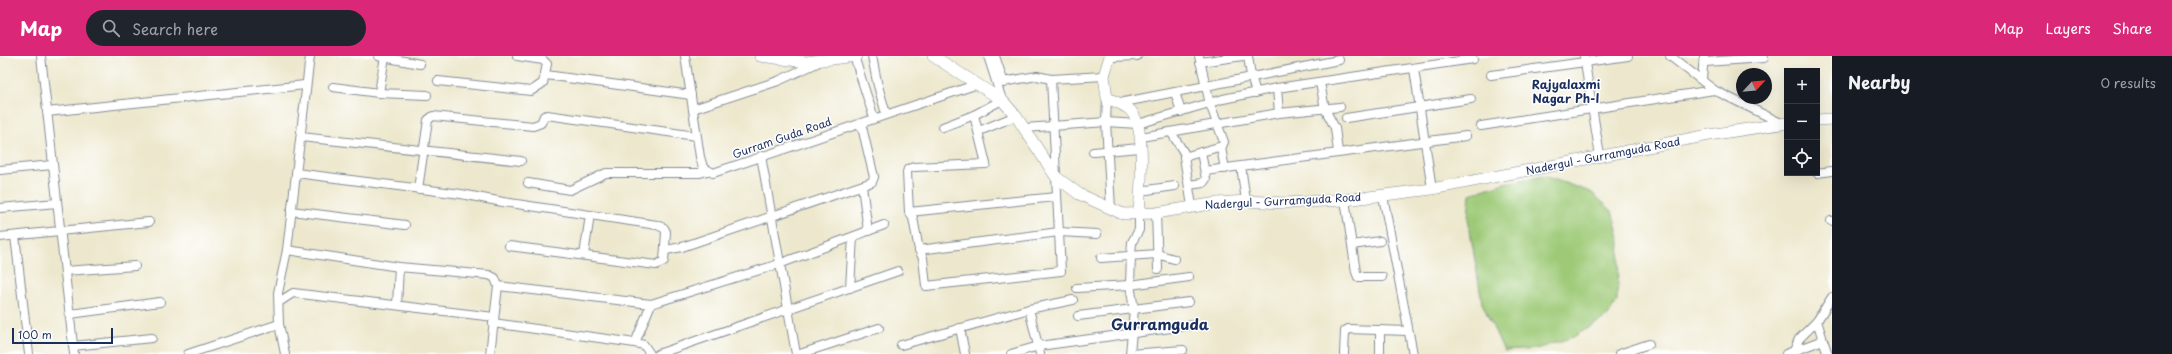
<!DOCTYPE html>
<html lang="en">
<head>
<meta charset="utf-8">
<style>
  :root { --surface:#171b24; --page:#20242c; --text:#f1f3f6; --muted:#9ea1a6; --line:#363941; --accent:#db2777 }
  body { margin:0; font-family:"Playpen Sans",sans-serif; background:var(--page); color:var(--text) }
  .controls { position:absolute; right:12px; top:12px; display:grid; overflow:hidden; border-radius:0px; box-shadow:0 4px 16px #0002 }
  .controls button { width:36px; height:36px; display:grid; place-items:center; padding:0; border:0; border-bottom:1px solid var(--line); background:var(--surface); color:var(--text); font:20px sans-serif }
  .compass { position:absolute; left:1736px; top:12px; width:36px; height:36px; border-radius:50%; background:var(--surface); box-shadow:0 4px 16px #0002; rotate:64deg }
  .scale { position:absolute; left:12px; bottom:10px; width:101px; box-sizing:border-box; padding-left:4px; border:2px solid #1b2f5e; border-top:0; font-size:11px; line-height:14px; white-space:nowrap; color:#1b2f5e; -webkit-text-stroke:3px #fff; paint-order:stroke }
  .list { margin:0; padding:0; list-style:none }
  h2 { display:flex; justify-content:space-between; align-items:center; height:52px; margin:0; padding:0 16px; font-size:17px }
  h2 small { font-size:13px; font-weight:400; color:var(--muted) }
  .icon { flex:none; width:22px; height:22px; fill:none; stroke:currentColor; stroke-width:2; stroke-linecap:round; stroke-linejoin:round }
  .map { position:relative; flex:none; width:1832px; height:298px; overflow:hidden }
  header { display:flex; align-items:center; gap:24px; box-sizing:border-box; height:56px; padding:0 20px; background:var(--accent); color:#fff }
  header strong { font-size:19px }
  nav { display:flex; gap:22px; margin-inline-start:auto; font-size:14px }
  .search { width:280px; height:36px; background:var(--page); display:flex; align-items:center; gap:10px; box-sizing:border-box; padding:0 14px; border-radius:22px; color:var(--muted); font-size:15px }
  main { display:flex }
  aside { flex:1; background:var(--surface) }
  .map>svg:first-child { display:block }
  .green { fill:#9eca77; stroke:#5c7c6a }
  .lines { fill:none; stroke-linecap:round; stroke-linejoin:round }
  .street-casing { stroke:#848c96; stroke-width:10 }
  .secondary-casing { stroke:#848c96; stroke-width:12 }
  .street { stroke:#fff; stroke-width:8 }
  .secondary { stroke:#fff; stroke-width:11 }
  .labels { text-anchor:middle; stroke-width:3; stroke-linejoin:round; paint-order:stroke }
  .street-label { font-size:11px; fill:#1b2f5e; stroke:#fff }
  .neighbourhood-label { font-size:12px; font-weight:bold; fill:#1b2f5e; stroke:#fff }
  .district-label { font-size:15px; font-weight:bold; fill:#1b2f5e; stroke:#fff }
</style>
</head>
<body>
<header>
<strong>Map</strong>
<div class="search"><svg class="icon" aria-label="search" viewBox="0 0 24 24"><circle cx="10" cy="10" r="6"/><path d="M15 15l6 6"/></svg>Search here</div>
<nav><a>Map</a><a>Layers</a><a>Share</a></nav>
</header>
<main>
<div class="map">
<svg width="1832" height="298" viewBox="0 0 1832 298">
  <rect width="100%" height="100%" fill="#fff"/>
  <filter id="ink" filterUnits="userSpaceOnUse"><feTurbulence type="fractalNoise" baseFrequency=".025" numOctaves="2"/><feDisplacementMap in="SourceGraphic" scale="8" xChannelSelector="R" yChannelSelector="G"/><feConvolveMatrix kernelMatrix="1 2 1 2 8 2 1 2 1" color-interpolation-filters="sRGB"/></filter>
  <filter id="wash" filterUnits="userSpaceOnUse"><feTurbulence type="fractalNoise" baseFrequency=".012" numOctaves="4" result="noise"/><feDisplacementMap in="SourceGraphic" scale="16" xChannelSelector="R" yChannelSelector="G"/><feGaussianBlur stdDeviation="0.9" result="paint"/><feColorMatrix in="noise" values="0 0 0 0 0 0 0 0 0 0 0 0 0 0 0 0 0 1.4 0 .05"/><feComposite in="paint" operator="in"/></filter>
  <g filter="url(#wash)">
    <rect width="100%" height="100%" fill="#ede8cd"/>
    <!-- green -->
    <polygon class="green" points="1544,120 1591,136 1612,155 1620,185 1617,245 1608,260 1573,281 1536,293 1504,295 1482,247 1468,162 1470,138 1504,127"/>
  </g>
  <g filter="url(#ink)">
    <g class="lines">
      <!-- street casing -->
      <g class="street-casing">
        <g id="street">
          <polyline points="41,0 74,298"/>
          <polyline points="378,0 420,8"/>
          <polyline points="685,0 700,101 703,111 713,117 975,29"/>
          <polyline points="854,0 874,62"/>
          <polyline points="872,0 877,26 886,58"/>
          <polyline points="995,0 1004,27"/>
          <polyline points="1199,0 1210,48 1224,86 1221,92 1225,113"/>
          <polyline points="1248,0 1251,20 1256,37"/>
          <polyline points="1670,0 1714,34 1781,67"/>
          <polyline points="1110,1 1137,0"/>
          <polyline points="1584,1 1600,100"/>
          <polyline points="1200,6 1243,0"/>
          <polyline points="1705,6 1764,2"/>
          <polyline points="1414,13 1432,133"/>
          <polyline points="546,19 691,39"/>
          <polyline points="1491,19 1628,0"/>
          <polyline points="1702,23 1704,0"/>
          <polyline points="438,25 531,35 543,27 547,8 543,4 517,0"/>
          <polyline points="997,27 1037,20 1051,23 1104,20"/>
          <polyline points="1320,27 1325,53 1335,72 1338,96"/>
          <polyline points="333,31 379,37 427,39"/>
          <polyline points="1277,32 1279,57"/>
          <polyline points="1175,36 1181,56"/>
          <polyline points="379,37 385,0"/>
          <polyline points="1107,42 1106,66 1111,153"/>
          <polyline points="1119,47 1339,4"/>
          <polyline points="693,53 778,25 817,7"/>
          <polyline points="47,56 305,29"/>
          <polyline points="974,59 986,108 914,111 908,113 907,116 909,156 913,162 919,194 923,202 926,230 1061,215 1051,23"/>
          <polyline points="1346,62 1471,43"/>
          <polyline points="1481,70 1714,34"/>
          <polyline points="943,71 974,59 1002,44 988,0"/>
          <polyline points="1025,72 1106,66 1138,68 1223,43 1277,32 1473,3"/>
          <polyline points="979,75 1016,60"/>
          <polyline points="1171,76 1186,100"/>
          <polyline points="301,81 521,105"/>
          <polyline points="1141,81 1279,57 1340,51"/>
          <polyline points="1093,96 1140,92"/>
          <polyline points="761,100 796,298"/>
          <polyline points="0,114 52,109"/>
          <polyline points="1206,115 1241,110"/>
          <polyline points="296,117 461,138 503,146 657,169 664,172 666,176 664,205 656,209 509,190"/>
          <polyline points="1817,117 1832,115"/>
          <polyline points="528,127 570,134 606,117 700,117 707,115"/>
          <polyline points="1189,129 1203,127 1206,123 1201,96"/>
          <polyline points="862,130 868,175"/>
          <polyline points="418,133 428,64 433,60 533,70 541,67 544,60 547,59 696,80"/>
          <polyline points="1140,135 1175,130"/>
          <polyline points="1383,140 1413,298"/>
          <polyline points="1345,144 1356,216 1358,221 1382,221"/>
          <polyline points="1246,145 1241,110 1466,80"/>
          <polyline points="1192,150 1184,101 1222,90"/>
          <polyline points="0,152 57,147"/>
          <polyline points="291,155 405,169"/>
          <polyline points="909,156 1056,141"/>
          <polyline points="1156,157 1158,213"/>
          <polyline points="1831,165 1832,165"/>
          <polyline points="15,180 29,298"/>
          <polyline points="0,181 149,166"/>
          <polyline points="1352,189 1380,185"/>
          <polyline points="287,194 399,211 489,219 495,222 498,230 490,298"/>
          <polyline points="666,194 682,191 872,126 874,121 861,67"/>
          <polyline points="919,194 1059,176 1097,178"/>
          <polyline points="584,199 590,159"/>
          <polyline points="1101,202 1157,198 1174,203"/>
          <polyline points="65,215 135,210"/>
          <polyline points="498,230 651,248 779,208 884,169"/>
          <polyline points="850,232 853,181"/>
          <polyline points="1077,232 1130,229 1189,221"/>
          <polyline points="279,246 293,237 494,261"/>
          <polyline points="397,249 399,211"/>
          <polyline points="1029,253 1040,298"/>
          <polyline points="70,258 160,246"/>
          <polyline points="1078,260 1189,246"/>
          <polyline points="1817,265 1823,284"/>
          <polyline points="493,267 635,287 644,289 650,298"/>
          <polyline points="960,272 965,298"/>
          <polyline points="635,287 651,248"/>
          <polyline points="901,289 1029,253 1073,244"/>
          <polyline points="73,290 152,282"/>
          <polyline points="1794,295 1799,283 1817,265 1832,241"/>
          <polyline points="188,298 279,268"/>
          <polyline points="285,298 279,268 278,237 287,194 310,0"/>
          <polyline points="658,298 898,215"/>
          <polyline points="800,298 879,272"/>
          <polyline points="1011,298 1039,290 1193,269"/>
          <polyline points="1130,298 1134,253 1130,229 1131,200 1132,186 1139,174 1139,158"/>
          <polyline points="1130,298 1183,294"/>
          <polyline points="1344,298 1345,275 1348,273 1408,275"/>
          <polyline points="1380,298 1380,274"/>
          <polyline points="1619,298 1649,288"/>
          <polyline points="1786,298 1823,284 1828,298"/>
        </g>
      </g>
      <!-- secondary casing -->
      <g class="secondary-casing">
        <g id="secondary">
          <polyline points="760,0 806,6 856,0"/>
          <polyline points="933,0 1002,44 1016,60 1056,121 1079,138 1123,158 1156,157 1217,147 1246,145 1284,147 1345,144 1432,133 1709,79 1787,67"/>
          <path d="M 1110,0 L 1104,20 L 1107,42 C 1114,45 1123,48 1129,53 C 1148,69 1140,135 1139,158"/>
          <polyline points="1817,64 1832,63"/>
        </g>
      </g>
      <!-- street -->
      <use href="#street" class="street"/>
      <!-- secondary -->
      <use href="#secondary" class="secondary"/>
    </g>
  </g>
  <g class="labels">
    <!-- street labels -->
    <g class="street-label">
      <text transform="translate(782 82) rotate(-19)" y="4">Gurram Guda Road</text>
      <text transform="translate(1603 100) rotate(-11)" y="4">Nadergul - Gurramguda Road</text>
      <text transform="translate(1283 145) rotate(-3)" y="4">Nadergul - Gurramguda Road</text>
    </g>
    <!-- neighbourhood labels -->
    <g class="neighbourhood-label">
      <text x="1566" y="33">Rajyalaxmi<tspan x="1566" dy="14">Nagar Ph-I</tspan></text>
    </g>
    <!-- district labels -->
    <g class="district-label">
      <text x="1160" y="274">Gurramguda</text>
    </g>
  </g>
</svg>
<div class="controls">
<button>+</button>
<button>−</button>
<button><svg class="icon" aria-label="locate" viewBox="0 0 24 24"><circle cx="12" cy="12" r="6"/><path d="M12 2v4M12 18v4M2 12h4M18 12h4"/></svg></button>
</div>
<svg class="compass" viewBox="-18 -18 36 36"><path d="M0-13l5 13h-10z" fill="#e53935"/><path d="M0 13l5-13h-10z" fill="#9ea1a6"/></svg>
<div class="scale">100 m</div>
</div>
<aside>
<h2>Nearby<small>0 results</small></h2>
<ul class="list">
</ul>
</aside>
</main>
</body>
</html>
